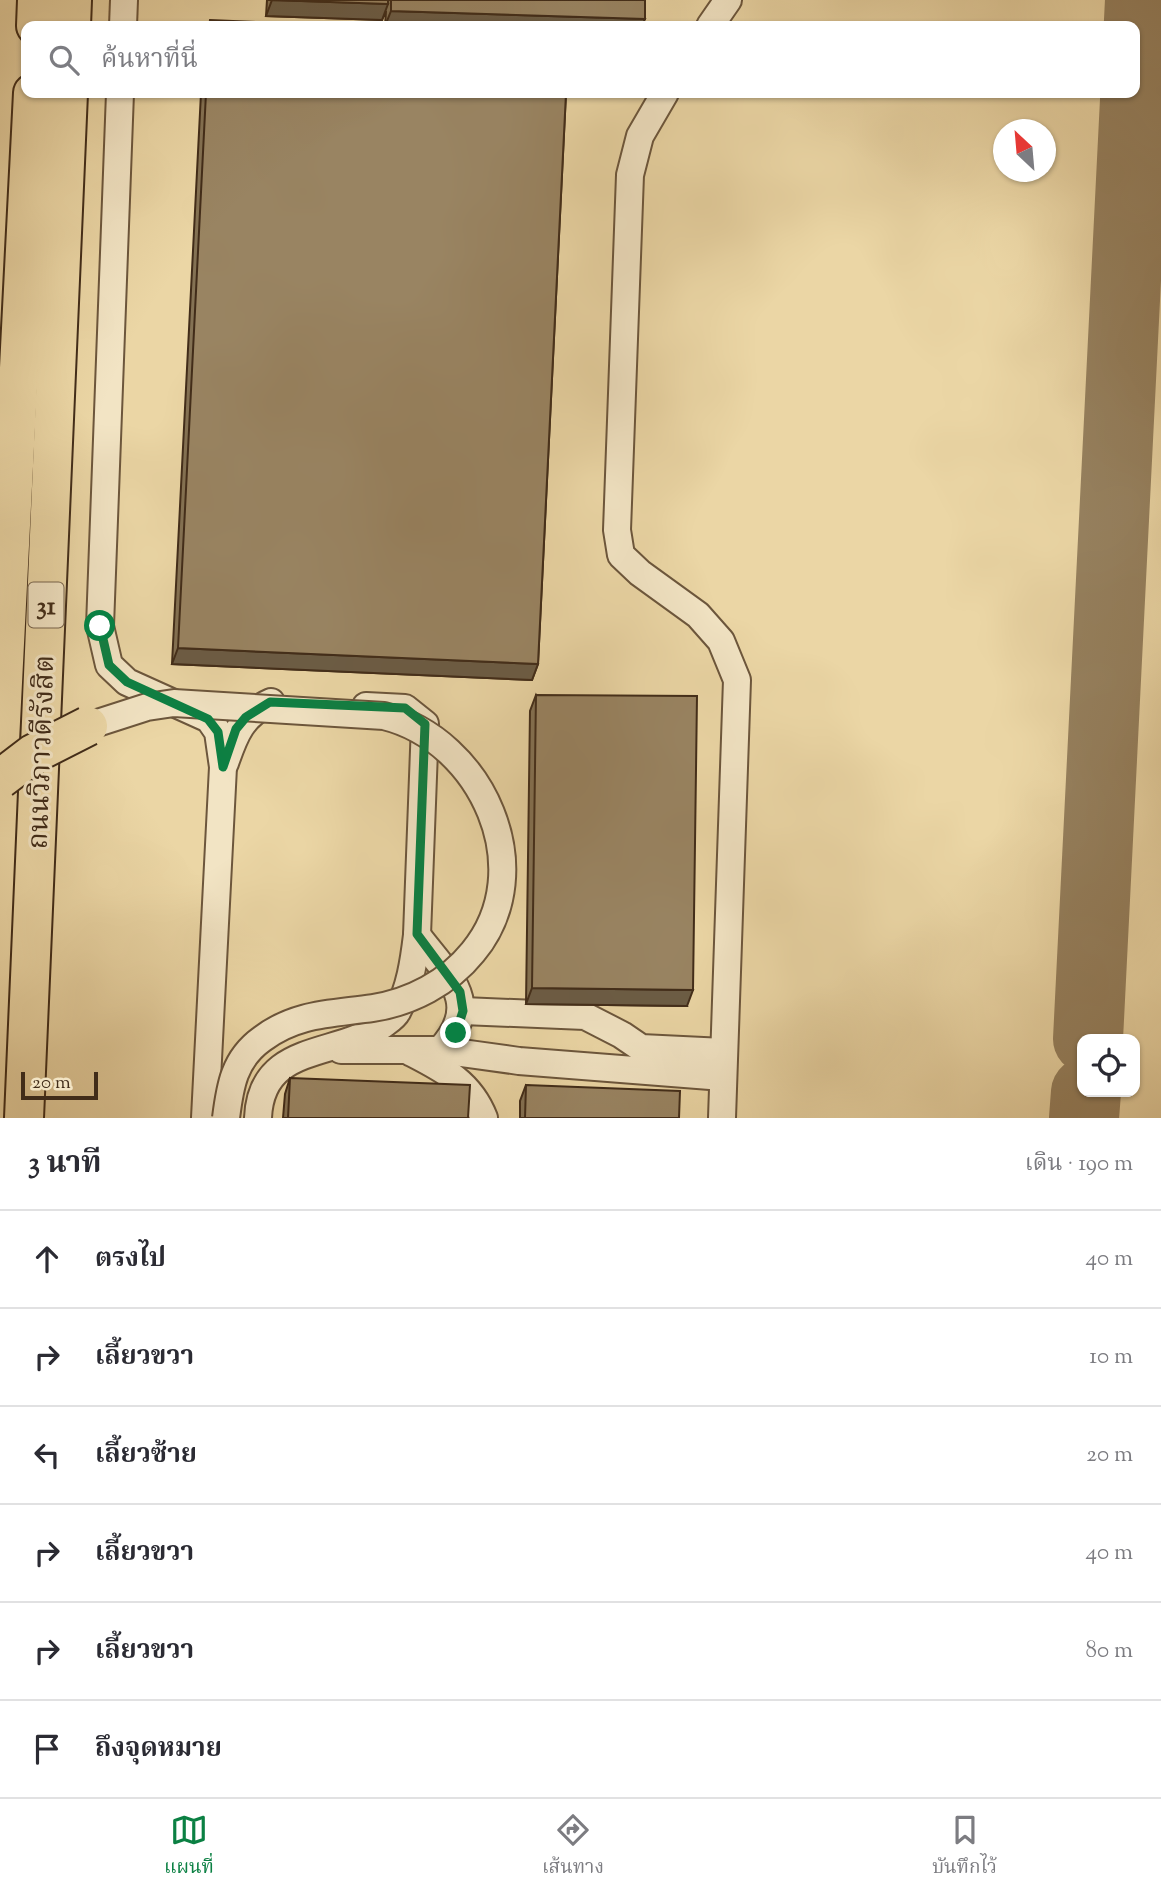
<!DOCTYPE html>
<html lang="th">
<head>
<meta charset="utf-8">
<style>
  :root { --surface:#fff; --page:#f2f2f3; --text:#2b2b33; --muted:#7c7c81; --line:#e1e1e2; --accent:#0b8043 }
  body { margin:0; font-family:"Sorts Mill Goudy","Noto Serif Thai",serif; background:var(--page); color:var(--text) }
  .controls { position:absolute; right:21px; bottom:21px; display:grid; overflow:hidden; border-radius:14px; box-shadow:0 2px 5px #0004 }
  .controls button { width:63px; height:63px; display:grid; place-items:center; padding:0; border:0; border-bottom:2px solid var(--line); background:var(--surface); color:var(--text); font:35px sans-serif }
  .compass { position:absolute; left:993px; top:119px; width:63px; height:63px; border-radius:50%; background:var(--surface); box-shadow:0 2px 5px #0004; rotate:334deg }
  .scale { position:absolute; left:21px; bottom:18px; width:77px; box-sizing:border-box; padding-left:7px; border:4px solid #412c19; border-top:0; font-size:19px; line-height:24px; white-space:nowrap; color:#412c19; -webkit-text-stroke:5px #f2e4c4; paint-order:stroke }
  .stop { position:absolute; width:21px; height:21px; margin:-16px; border:5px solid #0b8043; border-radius:50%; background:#fff }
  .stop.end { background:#0b8043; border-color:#fff; box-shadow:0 2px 7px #0008 }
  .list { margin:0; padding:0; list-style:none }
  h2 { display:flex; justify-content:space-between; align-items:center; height:91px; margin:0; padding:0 28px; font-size:30px }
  h2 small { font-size:23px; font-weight:400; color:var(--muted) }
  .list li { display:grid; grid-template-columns:46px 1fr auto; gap:21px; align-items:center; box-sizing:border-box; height:98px; padding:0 28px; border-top:2px solid var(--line) }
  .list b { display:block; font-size:26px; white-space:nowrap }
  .list em { font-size:23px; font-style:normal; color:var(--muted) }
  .icon { flex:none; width:38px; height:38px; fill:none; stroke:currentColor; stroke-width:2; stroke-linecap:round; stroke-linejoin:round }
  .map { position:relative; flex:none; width:1161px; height:1118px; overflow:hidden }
  .search { position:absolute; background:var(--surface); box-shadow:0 2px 5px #0004; left:21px; right:21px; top:21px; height:77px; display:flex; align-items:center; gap:18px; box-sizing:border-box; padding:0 24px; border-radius:14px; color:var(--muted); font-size:26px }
  .sheet { height:679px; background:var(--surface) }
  nav { display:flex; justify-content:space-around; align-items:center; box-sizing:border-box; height:98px; border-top:2px solid var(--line); background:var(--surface); font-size:19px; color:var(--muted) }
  nav a { display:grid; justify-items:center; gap:4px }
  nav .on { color:var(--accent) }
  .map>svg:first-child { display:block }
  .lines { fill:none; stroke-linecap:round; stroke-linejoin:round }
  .taxiway { stroke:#96815f; stroke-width:70 }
  .minor-casing { stroke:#6c563c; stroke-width:30 }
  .highway-casing { stroke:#412c19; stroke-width:42 }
  .minor { stroke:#f2e4c4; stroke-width:26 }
  .highway { stroke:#ebd6a5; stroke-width:38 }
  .minor-bridge-casing { stroke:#6c563c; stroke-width:30; stroke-linecap:butt }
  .highway-bridge-casing { stroke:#412c19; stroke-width:42; stroke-linecap:butt }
  .minor-bridge { stroke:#f2e4c4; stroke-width:26 }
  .highway-bridge { stroke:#ebd6a5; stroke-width:38 }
  .wall { fill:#847254; stroke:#412c19; stroke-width:2 }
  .shaded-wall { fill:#6b5c45; stroke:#412c19; stroke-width:2 }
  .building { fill:#998462; stroke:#412c19; stroke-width:2 }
  .route { stroke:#0b8043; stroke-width:9 }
  .labels { text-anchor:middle; stroke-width:6; stroke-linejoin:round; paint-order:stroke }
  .shield { fill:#f2e4c4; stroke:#76634c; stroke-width:2 }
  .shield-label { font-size:26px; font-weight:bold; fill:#412c19 }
  .street-label { font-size:28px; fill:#412c19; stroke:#f2e4c4 }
</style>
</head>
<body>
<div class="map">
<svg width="1161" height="1118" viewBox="0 0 1161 1118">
  <rect width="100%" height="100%" fill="#ebd6a5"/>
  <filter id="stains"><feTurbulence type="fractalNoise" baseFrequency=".00286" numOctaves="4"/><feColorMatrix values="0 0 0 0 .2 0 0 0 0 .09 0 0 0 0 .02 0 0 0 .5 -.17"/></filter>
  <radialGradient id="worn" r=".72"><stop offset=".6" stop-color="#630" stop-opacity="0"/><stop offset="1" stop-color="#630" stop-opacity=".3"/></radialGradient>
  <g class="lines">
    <!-- taxiway -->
    <g class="taxiway">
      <polyline points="1088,1039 1140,0"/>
      <polyline points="1084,1118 1086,1092"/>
    </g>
    <!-- minor casing -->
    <g class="minor-casing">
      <g id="minor">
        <polyline points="123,26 124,0"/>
        <polyline points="710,26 728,0"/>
        <polyline points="120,93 100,626 109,665 127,682 209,719 218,732 223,767 205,1118"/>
        <polyline points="665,93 640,136 630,175 617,530 621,555 640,573 698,615 721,641 737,680 722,1118"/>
        <path d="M 225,763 C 235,734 242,715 271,702"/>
        <path d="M 417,935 C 448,976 484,1003 440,1050"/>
        <polyline points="463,1011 585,1016 622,1035 641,1048 724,1052"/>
        <polyline points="341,1050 440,1050 519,1061 723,1077"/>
        <path d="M 410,1052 C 443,1069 470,1082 484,1118"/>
        <path d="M 258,1118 C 261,1043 334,1058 381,1026 C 386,1022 394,1018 397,1012 C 410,989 414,960 417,935 L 425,724 L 405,708 L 366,706"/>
      </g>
    </g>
    <!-- highway casing -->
    <g class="highway-casing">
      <g id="highway">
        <polyline points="36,26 37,0"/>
        <polyline points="71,26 72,0"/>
        <polyline points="0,741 33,93"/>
        <polyline points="24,1118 68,93"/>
      </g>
    </g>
    <!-- minor -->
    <use href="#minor" class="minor"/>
    <!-- highway -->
    <use href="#highway" class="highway"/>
    <!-- minor-bridge casing -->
    <g class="minor-bridge-casing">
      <path id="minor-bridge" d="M 88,726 L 147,707 L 174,703 L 384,716 C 482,740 541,870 473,952 C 448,983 411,1002 373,1008 C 332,1014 296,1013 262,1039 C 234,1059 230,1086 226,1118"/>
    </g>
    <!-- highway-bridge casing -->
    <g class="highway-bridge-casing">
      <polyline id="highway-bridge" points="0,779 33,754 88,726"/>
    </g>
    <!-- minor-bridge -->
    <use href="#minor-bridge" class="minor-bridge"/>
    <!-- highway-bridge -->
    <use href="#highway-bridge" class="highway-bridge"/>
  </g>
  <!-- wall -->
  <g class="wall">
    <polygon points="267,0 645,0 642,26 385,26 386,11 382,20 266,16"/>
    <polygon points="201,93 566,93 538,664 532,680 172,664"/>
    <polygon points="536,695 687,1006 526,1004 530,711"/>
    <polygon points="290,1078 468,1118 283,1118 285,1094"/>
    <polygon points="526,1085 679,1118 520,1118 520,1101"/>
  </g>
  <!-- shaded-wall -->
  <g class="shaded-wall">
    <polygon points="272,0 388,4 382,20 266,16"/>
    <polygon points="391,11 645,19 642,26 385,26"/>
    <polygon points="178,648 538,664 532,680 172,664"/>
    <polygon points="532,988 693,990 687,1006 526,1004"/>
  </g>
  <!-- building -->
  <g class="building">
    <polygon points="272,0 388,0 388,4"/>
    <polygon points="391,0 645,0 645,19 391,11"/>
    <polygon points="210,20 345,26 209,26"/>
    <polygon points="206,93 566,93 538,664 178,648"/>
    <polygon points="536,695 697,696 693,990 532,988"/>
    <polygon points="290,1078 470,1085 468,1118 288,1118"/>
    <polygon points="526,1085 680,1091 679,1118 525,1118"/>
  </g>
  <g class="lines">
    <!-- route -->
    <polyline class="route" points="100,626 109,665 127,682 208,719 218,732 223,767 236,729 246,717 270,702 405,708 425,724 417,934 460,992 463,1011 456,1033"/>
  </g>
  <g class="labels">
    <!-- shield labels -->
    <rect class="shield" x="28.5" y="582.5" width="35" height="45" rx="5"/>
    <g class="shield-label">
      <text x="46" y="614">31</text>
    </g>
    <!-- street labels -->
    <g class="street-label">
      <text transform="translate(40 752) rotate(-88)" y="10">ถนนวิภาวดีรังสิต</text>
    </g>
  </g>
  <rect width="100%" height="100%" filter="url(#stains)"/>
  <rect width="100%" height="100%" fill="url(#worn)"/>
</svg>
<div class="controls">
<button><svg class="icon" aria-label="locate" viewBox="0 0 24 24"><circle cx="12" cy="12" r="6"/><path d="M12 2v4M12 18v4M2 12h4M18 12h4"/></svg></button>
</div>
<svg class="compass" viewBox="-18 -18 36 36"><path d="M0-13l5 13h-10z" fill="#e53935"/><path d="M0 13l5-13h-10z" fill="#7c7c81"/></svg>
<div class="scale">20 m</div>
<div class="stop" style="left:100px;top:626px"></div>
<div class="stop end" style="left:456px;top:1033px"></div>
<div class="search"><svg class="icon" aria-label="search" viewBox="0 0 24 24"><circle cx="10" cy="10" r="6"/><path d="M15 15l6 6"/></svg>ค้นหาที่นี่</div>
</div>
<section class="sheet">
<h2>3 นาที<small>เดิน · 190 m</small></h2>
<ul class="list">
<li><svg class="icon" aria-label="ahead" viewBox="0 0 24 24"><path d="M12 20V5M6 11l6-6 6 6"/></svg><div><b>ตรงไป</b></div><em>40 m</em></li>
<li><svg class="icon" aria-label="right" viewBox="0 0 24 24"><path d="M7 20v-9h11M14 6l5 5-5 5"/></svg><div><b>เลี้ยวขวา</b></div><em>10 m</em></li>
<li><svg class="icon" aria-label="left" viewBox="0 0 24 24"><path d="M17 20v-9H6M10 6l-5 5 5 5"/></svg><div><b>เลี้ยวซ้าย</b></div><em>20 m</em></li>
<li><svg class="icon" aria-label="right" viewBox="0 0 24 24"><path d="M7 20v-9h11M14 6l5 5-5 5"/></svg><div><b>เลี้ยวขวา</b></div><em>40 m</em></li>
<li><svg class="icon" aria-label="right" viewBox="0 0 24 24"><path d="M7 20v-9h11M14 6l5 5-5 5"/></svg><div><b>เลี้ยวขวา</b></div><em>80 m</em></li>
<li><svg class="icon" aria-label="arrive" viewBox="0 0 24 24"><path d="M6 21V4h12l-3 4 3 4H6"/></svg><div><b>ถึงจุดหมาย</b></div></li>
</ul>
</section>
<nav>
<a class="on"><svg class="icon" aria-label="map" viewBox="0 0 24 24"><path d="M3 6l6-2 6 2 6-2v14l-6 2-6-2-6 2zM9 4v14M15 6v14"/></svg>แผนที่</a>
<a><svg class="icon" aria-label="directions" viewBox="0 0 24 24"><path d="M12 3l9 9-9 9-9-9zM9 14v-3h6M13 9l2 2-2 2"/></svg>เส้นทาง</a>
<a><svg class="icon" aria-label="saved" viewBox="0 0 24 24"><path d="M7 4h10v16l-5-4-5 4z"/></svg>บันทึกไว้</a>
</nav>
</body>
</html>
